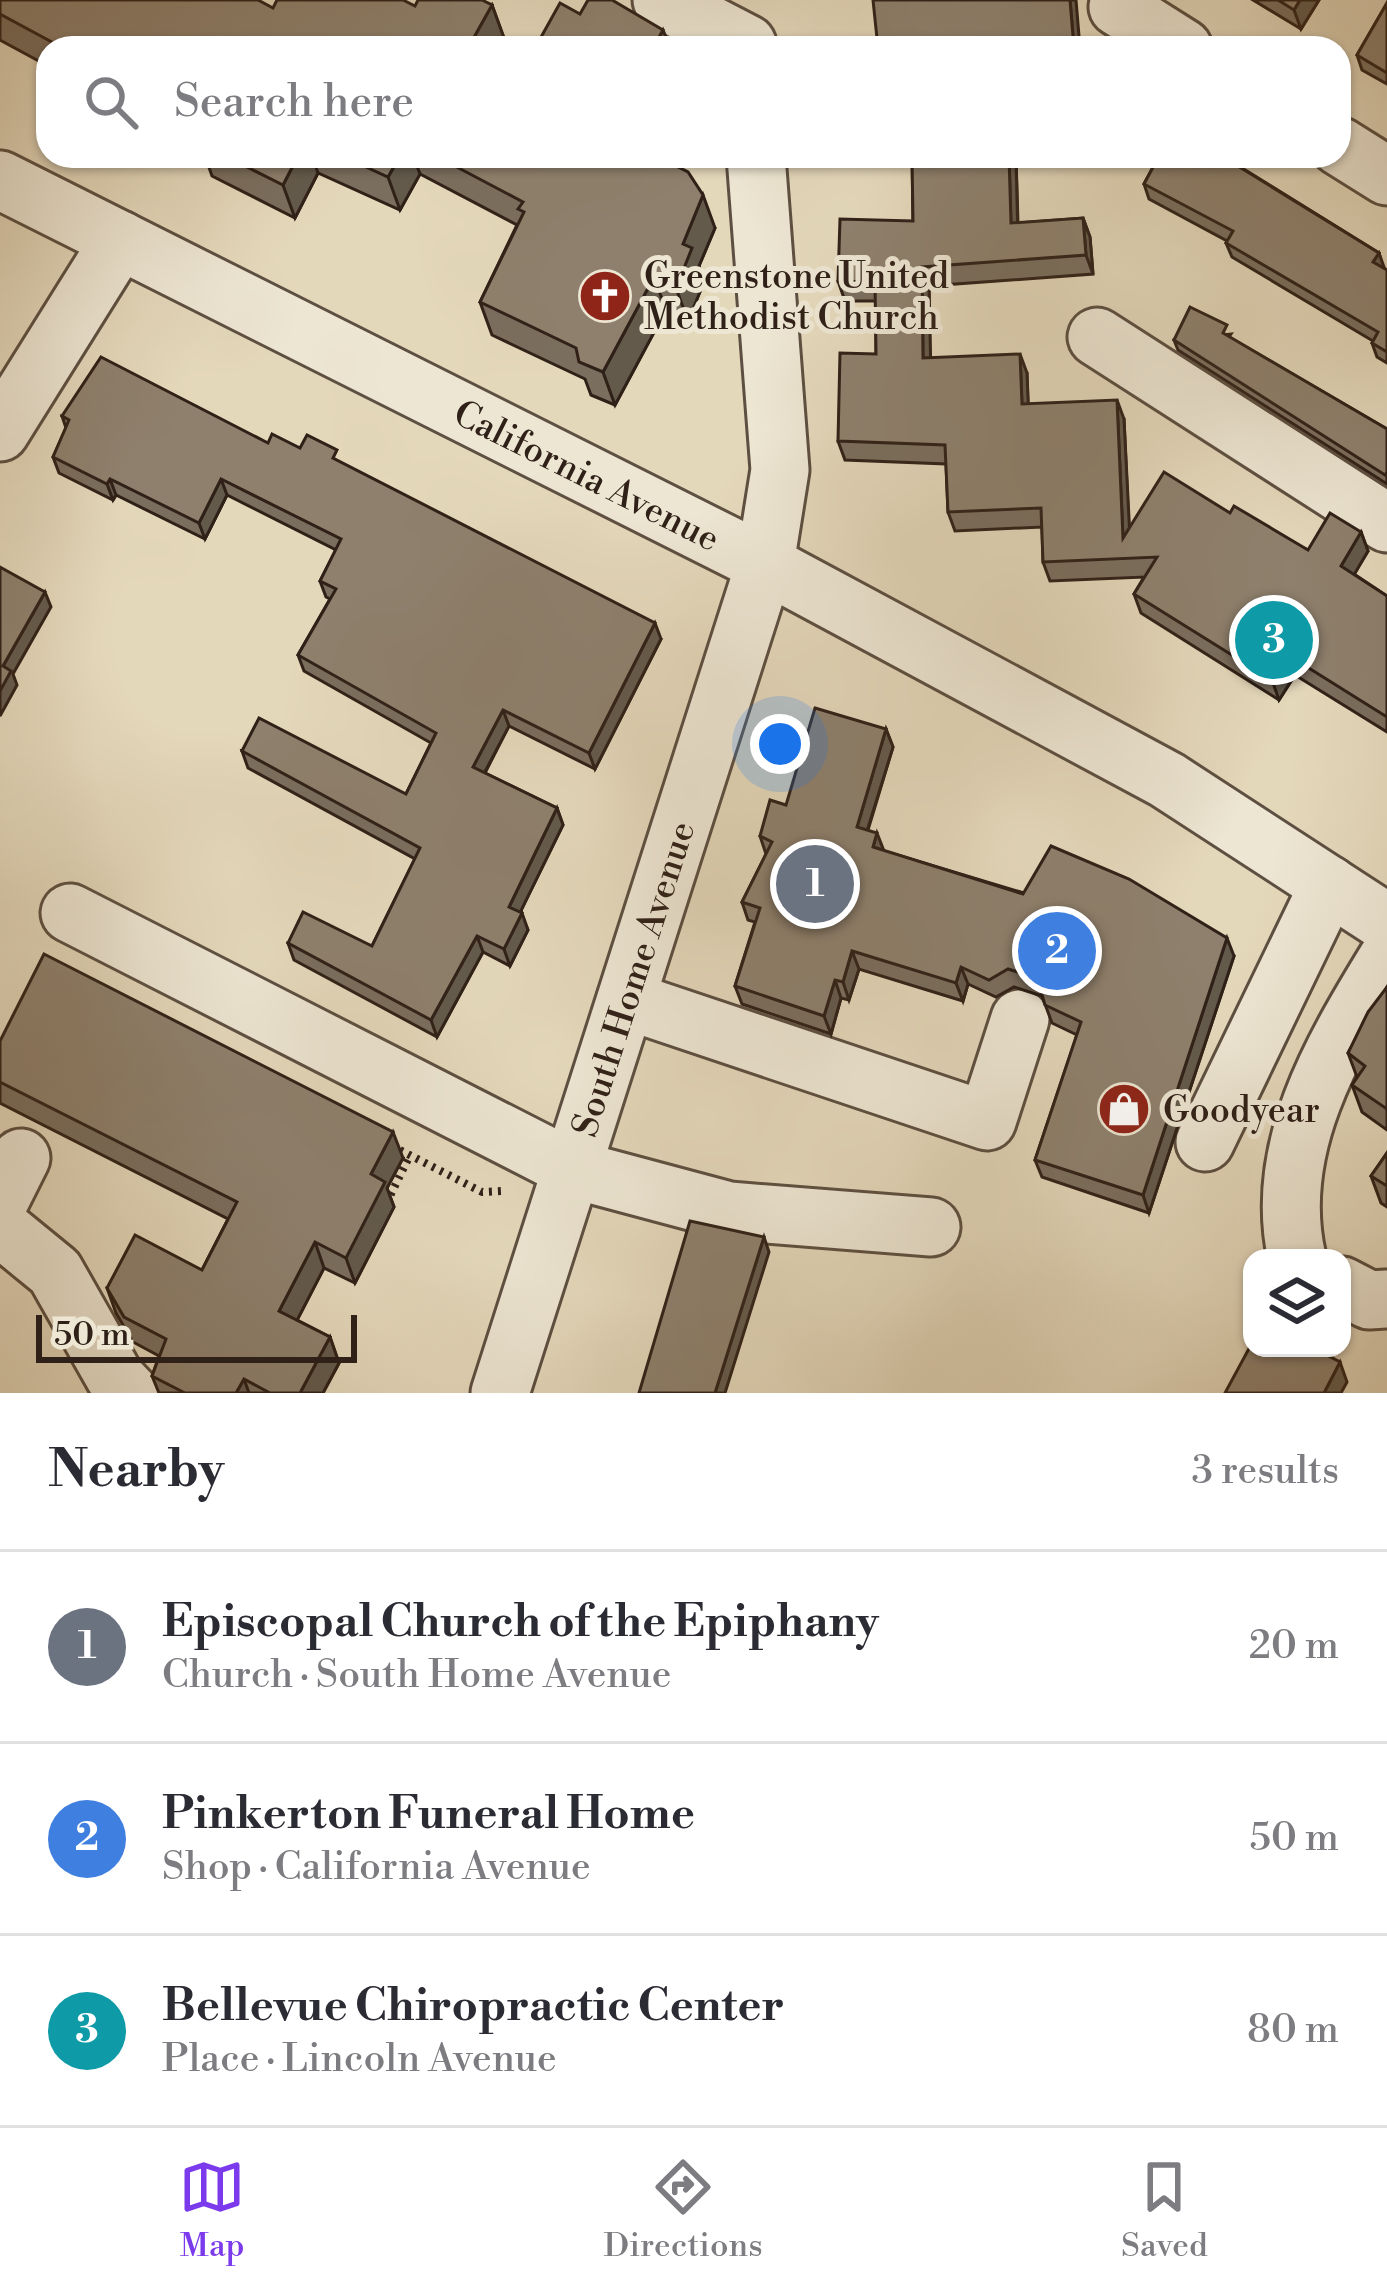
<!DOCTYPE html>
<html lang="en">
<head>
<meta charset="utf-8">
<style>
  :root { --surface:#fff; --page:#f2f2f3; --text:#2b2b33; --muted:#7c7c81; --line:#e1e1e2; --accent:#7c3aed }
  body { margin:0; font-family:"Libre Bodoni",serif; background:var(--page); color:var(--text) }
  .controls { position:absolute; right:36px; bottom:36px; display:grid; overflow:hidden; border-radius:24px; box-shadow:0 3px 9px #0004 }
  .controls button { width:108px; height:108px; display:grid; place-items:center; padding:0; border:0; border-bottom:3px solid var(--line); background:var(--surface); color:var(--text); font:60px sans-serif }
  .scale { position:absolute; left:36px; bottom:30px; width:321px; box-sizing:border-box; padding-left:12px; border:6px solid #302118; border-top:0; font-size:33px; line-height:42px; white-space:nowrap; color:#302118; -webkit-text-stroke:9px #ede6d3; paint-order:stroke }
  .you { position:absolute; left:780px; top:744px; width:42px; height:42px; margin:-30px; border:9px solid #fff; border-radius:50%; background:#1a73e8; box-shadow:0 0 0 18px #1a73e833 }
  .badge { display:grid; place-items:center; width:78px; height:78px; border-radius:50%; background:var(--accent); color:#fff; font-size:39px; font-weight:700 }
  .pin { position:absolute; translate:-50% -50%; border:6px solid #fff; box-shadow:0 3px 12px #0006 }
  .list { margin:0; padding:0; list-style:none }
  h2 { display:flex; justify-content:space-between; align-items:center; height:156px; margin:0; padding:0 48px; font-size:51px }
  h2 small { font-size:39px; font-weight:400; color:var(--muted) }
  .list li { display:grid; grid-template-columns:78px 1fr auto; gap:36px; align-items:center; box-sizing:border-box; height:192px; padding:0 48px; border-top:3px solid var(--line) }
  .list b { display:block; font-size:45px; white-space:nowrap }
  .list p { margin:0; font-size:39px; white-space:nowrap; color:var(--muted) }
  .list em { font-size:39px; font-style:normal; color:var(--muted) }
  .icon { flex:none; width:66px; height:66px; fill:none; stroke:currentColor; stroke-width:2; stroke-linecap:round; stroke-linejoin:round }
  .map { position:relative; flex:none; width:1387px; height:1393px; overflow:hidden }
  .search { position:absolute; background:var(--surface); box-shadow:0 3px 9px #0004; left:36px; right:36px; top:36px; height:132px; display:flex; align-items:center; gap:30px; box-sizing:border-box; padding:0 42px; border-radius:36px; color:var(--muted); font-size:45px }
  .sheet { height:732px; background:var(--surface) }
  nav { display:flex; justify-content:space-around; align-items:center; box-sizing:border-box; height:168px; border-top:3px solid var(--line); background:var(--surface); font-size:33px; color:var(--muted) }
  nav a { display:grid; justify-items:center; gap:6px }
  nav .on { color:var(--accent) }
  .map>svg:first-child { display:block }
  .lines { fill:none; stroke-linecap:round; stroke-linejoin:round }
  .minor-casing { stroke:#5d4f41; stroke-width:63 }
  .path { stroke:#302118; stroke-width:8; stroke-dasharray:3 6; stroke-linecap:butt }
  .minor { stroke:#ede6d3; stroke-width:57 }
  .wall { fill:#7a6e5e; stroke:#302118; stroke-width:3 }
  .shaded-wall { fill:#635a4c; stroke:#302118; stroke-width:3 }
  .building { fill:#8e806d; stroke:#302118; stroke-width:3 }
  .labels { text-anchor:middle; stroke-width:10; stroke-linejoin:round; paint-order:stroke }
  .poi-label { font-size:36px; fill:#302118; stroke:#ede6d3; text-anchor:start }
  .street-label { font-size:36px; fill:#302118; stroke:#ede6d3 }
</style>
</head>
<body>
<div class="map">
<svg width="1387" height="1393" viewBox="0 0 1387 1393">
  <rect width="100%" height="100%" fill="#e4d8bb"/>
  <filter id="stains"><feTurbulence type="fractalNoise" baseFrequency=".00167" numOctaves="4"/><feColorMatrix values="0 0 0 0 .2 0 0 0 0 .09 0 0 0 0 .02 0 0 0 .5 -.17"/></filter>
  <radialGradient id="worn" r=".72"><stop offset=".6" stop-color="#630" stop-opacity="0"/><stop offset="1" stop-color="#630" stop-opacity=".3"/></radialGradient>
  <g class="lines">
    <!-- minor casing -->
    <g class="minor-casing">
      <g id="minor">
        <polyline points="662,0 747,44"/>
        <polyline points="1118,7 1183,48"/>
        <polyline points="1339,146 1387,176"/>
        <path id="s1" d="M 0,180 L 765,564 L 1167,780 L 1387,923"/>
        <polyline points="1097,337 1387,523"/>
        <polyline points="0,432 120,240"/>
        <polyline points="70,913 572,1169 729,1211 931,1227"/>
        <polyline points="626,1000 987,1121 1020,1019"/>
        <polyline points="1205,1142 1329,885"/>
        <polyline points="0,1200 21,1158"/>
        <polyline points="0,1227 55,1272 114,1376 130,1393"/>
        <path d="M 1297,1258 C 1272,1149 1332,1049 1387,959"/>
        <polyline points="1342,1286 1369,1300 1387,1299"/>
        <path id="s2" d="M 500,1393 L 765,564 L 780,470 L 756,156"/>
      </g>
    </g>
    <!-- path -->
    <g class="path">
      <polyline points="392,1146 482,1192 503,1191"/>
      <polyline points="384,1196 389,1198 410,1155"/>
    </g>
    <!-- minor -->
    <use href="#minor" class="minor"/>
  </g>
  <!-- wall -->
  <g class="wall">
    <polygon points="0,0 273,8 492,5 504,38 498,48 48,48 48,66 0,40"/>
    <polygon points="1253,0 1319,0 1301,29"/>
    <polygon points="1387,3 1387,84 1362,70 1357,55"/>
    <polygon points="205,156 657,156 715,228 699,266 704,282 688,321 666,310 615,405 591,395 585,379 492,335 480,302 517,225 420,174 400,210 318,173 295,218 212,176"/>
    <polygon points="912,156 1016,156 1018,223 1083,218 1090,237 1093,274 929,286 930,358 1027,373 1028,404 1124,419 1129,529 1230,513 1308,550 1361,532 1368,551 1354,574 1387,596 1387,732 1295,675 1279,700 1141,613 1134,594 1144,577 1050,581 1043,562 1042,527 955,531 948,512 946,464 845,460 838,441 876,354 876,301 845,301 838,281 913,221"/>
    <polygon points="1159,156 1232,156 1234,163 1379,253 1383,268 1387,270 1387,363 1377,357 1372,343 1373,341 1232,257 1226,243 1227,241 1149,199 1144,184"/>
    <polygon points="1231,334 1229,337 1387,429 1387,484 1178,350 1174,340"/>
    <polygon points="62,416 300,448 341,463 661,639 595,769 509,726 485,773 557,808 563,825 520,912 528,930 510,966 483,952 437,1037 294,960 288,943 372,946 415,859 248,768 242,751 406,794 431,743 304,671 298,655 330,599 326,597 320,581 336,550 227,495 205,539 116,495 113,500 59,473 53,457 66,428"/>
    <polygon points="886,729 893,747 868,830 884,851 1234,956 1149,1213 1042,1177 1035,1160 1077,1035 1052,1023 1042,996 1014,987 996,997 968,984 963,1001 859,969 849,1000 841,998 831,1034 742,1004 735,986 755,922 748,920 742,902 766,854 760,836 786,805"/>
    <polygon points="1387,987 1387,1130 1362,1112 1352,1085 1357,1077 1348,1053"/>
    <polygon points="0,1041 403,1158 387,1188 394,1207 355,1283 324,1268 297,1320 330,1337 339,1363 323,1393 159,1393 152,1376 159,1356 133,1342 116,1313 107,1288 202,1270 228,1219 0,1103"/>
    <polygon points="1387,1153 1387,1207 1381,1203 1371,1176"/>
  </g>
  <!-- shaded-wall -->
  <g class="shaded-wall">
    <polygon points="1070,0 1076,0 1080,48 1074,48"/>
    <polygon points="1300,0 1319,0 1301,29 1294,10"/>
    <polygon points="492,5 504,38 498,48 468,48"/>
    <polygon points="663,30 669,44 667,48 653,48"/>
    <polygon points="298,156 312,156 318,173 295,218 283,185"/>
    <polygon points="400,156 413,156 420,174 400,210 388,177"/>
    <polygon points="1009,156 1016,156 1018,243 1011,223"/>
    <polygon points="703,195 715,228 699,266 704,282 688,321 676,288 683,244"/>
    <polygon points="1083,218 1090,237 1093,274 1086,255"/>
    <polygon points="1379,253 1384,267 1378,277 1373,262"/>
    <polygon points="922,267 929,286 931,377 923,358"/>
    <polygon points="654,277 666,310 615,405 603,372"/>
    <polygon points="1020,354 1027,373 1029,423 1022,404"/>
    <polygon points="1117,400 1124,419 1131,558 1123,538"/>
    <polygon points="110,479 116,495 113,500 107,484"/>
    <polygon points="221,479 227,495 205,539 199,523"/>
    <polygon points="1361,532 1368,551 1348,585 1341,566"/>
    <polygon points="45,592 51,607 13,674 17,685 0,716 0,691 3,666"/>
    <polygon points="655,623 661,639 595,769 589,753"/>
    <polygon points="1288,655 1295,675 1279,700 1272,680"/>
    <polygon points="503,710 509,726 479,783 473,767"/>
    <polygon points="886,729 893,747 863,844 857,827"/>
    <polygon points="557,808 563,825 515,923 509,907"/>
    <polygon points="877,833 884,851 873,847"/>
    <polygon points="522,913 528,930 510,966 504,949"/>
    <polygon points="477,936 483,952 437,1037 431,1020"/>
    <polygon points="1227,938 1234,956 1149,1213 1143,1195"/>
    <polygon points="852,951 859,969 849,1000 843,982"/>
    <polygon points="961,967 968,984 963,1001 956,983"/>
    <polygon points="835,980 841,998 831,1034 824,1016"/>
    <polygon points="393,1132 403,1158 387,1188 394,1207 355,1283 346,1258 371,1174"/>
    <polygon points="764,1237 769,1252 725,1393 715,1393"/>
    <polygon points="315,1242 324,1268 289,1336 279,1311"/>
    <polygon points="330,1337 339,1363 323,1393 300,1393"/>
    <polygon points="1340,1362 1347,1382 1341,1393 1324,1393"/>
    <polygon points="244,1379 249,1393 236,1393"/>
  </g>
  <!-- building -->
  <g class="building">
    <polygon points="0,0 258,0 273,8 277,0 403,0 415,6 418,0 482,0 492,5 468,48 63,48 0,14"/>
    <polygon points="588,0 612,0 663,30 653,48 556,48 540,39 560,3 580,14"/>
    <polygon points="873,0 1070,0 1074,48 878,48"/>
    <polygon points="1278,0 1300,0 1294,10"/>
    <polygon points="1387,3 1387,73 1357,55"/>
    <polygon points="225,156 298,156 283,185"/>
    <polygon points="342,156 400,156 388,177"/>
    <polygon points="436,156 656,156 688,172 703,195 683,244 692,248 676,288 654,277 603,372 579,362 576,348 480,302 524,212 518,209 523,202"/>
    <polygon points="912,156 1009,156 1011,223 1083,218 1086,255 922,267 923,358 1020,354 1022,404 1117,400 1123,538 1164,472 1230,513 1234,506 1308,550 1330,513 1361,532 1341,566 1387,596 1387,717 1288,655 1272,680 1134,594 1157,557 1043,562 1041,508 948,512 945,445 838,441 840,353 876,354 875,282 838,281 840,219 913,221"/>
    <polygon points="1159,156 1230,156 1228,160 1379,253 1373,262 1387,270 1387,352 1372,343 1378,332 1226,243 1233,231 1144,184"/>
    <polygon points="1190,307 1227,325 1223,333 1387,429 1387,472 1385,475 1174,340"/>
    <polygon points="101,357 268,443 272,434 300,448 307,435 337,450 333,458 655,623 589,753 503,710 473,767 557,808 509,907 522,913 504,949 477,936 431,1020 288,943 303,912 372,946 420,848 242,751 259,718 406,794 436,733 298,655 336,589 320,581 341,539 221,479 199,523 110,479 107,484 53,457 69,420 62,416"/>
    <polygon points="0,567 45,592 3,666 11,671 0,691"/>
    <polygon points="815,708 886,729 857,827 877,833 873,847 1023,894 1051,846 1129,879 1227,938 1143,1195 1035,1160 1081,1022 1045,1005 1037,978 1008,969 989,980 961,967 956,983 852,951 843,982 835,980 824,1016 735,986 760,908 742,902 772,842 760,836 770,800 786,805"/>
    <polygon points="44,954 393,1132 371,1174 385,1182 346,1258 315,1242 279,1311 330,1337 300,1393 270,1393 244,1379 236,1393 185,1393 152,1376 166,1339 124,1317 107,1288 135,1235 202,1270 237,1202 0,1082 0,1041"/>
    <polygon points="1387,987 1387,1109 1352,1085 1365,1066 1348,1053 1368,1012"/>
    <polygon points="1387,1153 1387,1186 1371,1176"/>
    <polygon points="690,1221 764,1237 715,1393 639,1393"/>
    <polygon points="1252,1343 1252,1348 1313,1348 1340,1362 1324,1393 1225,1393"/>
  </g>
  <!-- icons -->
  <defs>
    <g id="church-disc" transform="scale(2.7)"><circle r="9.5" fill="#8f2418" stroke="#ede6d3"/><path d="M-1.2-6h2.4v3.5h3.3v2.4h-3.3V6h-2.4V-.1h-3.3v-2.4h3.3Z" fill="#fff"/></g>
    <g id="shop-disc" transform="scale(2.7)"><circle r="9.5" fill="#8f2418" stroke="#ede6d3"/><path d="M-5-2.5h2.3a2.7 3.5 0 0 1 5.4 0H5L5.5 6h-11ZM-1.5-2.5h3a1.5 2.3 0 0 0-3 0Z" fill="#fff"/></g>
  </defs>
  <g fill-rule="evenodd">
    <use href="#church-disc" x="605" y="296"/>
    <use href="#shop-disc" x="1124" y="1109"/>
  </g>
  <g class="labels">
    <!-- poi labels -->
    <g class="poi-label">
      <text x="644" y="288">Greenstone United<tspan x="644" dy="41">Methodist Church</tspan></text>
      <text x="1163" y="1122">Goodyear</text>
    </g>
    <!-- street labels -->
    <g class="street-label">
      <text dy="13" stroke="none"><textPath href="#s1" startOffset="657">California Avenue</textPath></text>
      <text dy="13" stroke="none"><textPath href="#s2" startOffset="435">South Home Avenue</textPath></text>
    </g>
  </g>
  <rect width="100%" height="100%" filter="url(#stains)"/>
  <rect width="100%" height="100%" fill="url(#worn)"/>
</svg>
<div class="controls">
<button><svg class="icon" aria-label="layers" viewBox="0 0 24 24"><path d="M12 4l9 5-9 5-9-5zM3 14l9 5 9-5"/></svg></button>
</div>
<div class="scale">50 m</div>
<div class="you"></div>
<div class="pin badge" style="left:815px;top:884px;background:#6b7280">1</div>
<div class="pin badge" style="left:1057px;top:951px;background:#3f7fe0">2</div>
<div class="pin badge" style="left:1274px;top:640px;background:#0f9aa8">3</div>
<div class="search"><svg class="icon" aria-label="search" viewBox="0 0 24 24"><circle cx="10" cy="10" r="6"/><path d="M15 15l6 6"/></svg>Search here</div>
</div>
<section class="sheet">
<h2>Nearby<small>3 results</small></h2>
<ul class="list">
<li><span class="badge" style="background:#6b7280">1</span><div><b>Episcopal Church of the Epiphany</b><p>Church · South Home Avenue</p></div><em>20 m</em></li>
<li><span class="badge" style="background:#3f7fe0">2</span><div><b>Pinkerton Funeral Home</b><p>Shop · California Avenue</p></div><em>50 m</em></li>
<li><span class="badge" style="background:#0f9aa8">3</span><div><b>Bellevue Chiropractic Center</b><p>Place · Lincoln Avenue</p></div><em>80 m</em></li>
</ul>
</section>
<nav>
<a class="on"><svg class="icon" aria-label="map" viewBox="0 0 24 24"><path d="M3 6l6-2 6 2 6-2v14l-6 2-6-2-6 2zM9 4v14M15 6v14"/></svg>Map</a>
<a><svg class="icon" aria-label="directions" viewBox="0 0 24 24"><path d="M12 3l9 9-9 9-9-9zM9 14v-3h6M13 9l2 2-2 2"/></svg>Directions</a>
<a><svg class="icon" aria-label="saved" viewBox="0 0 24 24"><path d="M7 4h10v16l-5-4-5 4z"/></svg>Saved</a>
</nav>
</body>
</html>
